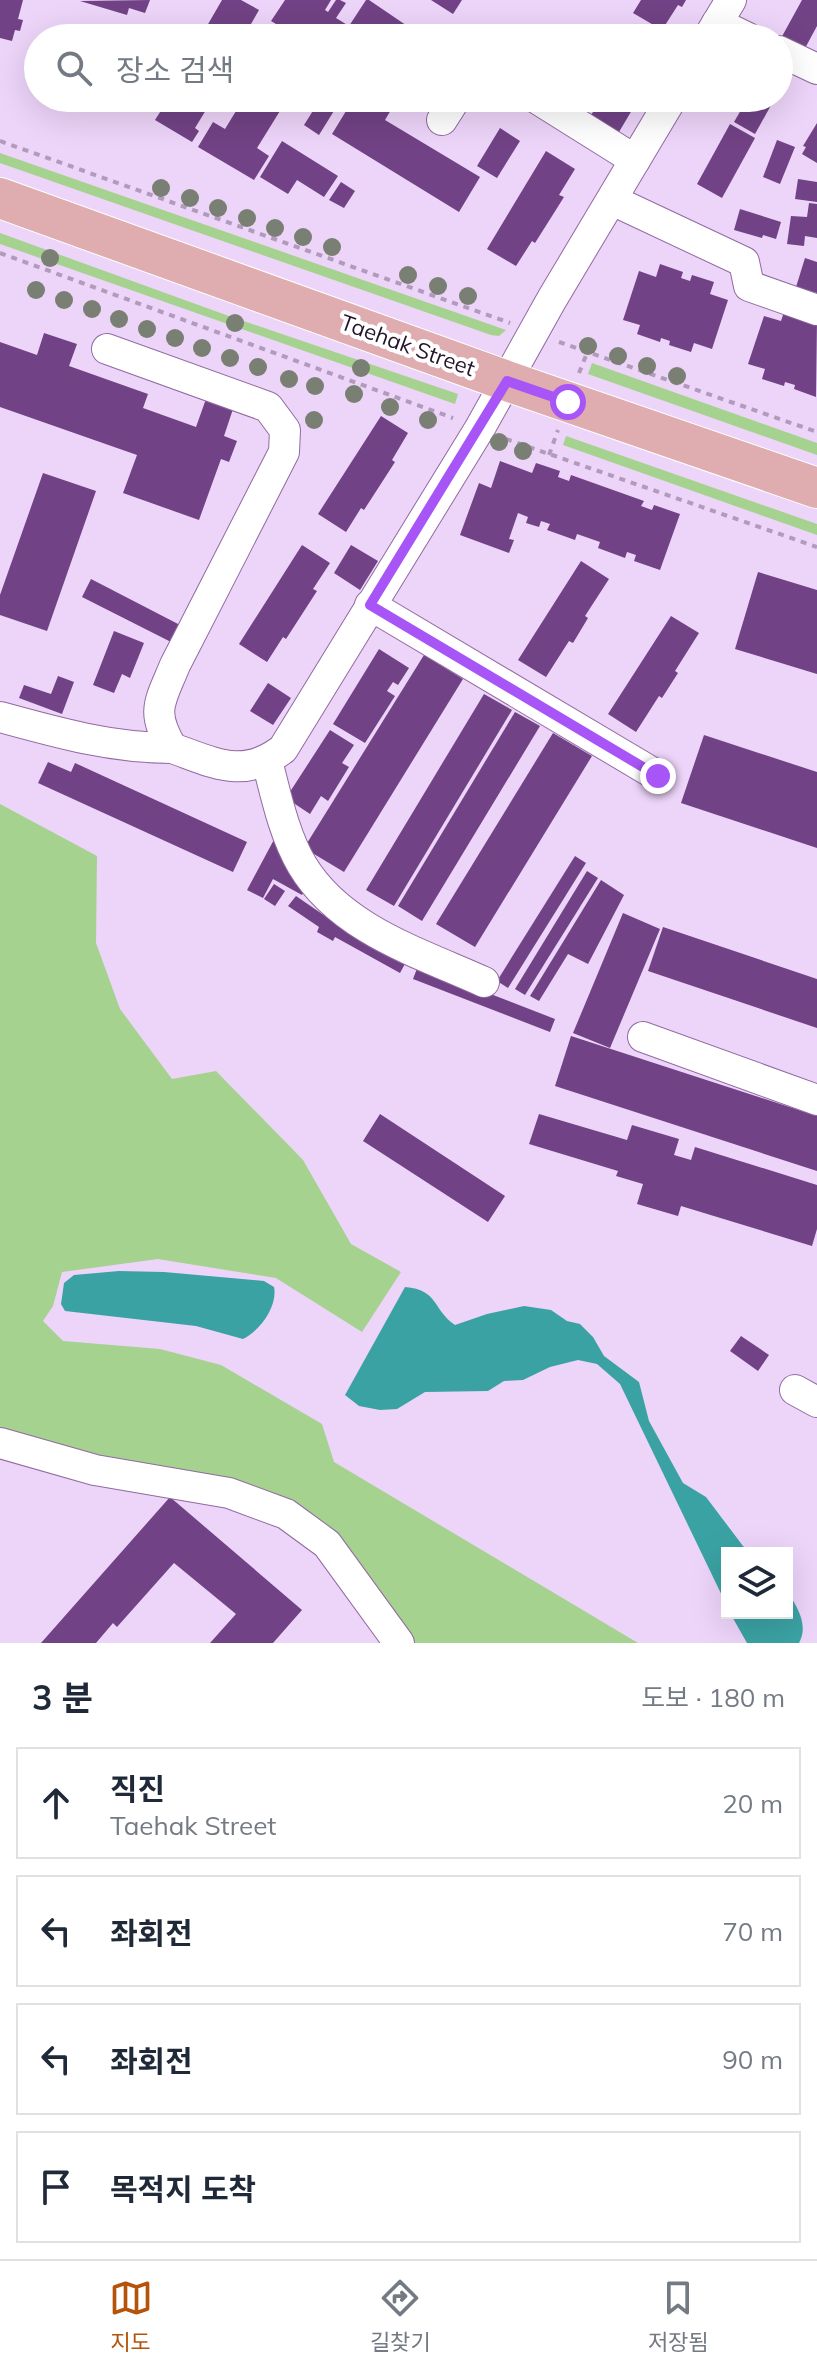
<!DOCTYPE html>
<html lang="ko">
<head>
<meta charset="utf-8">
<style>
  :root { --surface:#fff; --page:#f2f2f3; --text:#1f2937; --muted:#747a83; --line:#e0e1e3; --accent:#b45309 }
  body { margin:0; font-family:Mulish,"Noto Sans KR",sans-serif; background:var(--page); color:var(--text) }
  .controls { position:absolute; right:24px; bottom:24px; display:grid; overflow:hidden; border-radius:0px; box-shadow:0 8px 32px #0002 }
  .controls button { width:72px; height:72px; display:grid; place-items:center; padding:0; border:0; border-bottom:2px solid var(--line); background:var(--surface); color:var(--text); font:40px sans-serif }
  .stop { position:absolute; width:24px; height:24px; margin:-18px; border:6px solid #a855f7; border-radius:50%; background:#fff }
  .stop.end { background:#a855f7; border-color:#fff; box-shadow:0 2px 8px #0008 }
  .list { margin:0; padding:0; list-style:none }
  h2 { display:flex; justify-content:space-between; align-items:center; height:104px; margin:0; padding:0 32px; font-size:34px }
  h2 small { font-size:26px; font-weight:400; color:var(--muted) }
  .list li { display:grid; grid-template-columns:52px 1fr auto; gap:24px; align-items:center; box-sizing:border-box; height:112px; margin:0 16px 16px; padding:0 16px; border:2px solid var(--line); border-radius:0px }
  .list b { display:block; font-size:30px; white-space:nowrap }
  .list p { margin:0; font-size:26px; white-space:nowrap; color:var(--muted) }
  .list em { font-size:26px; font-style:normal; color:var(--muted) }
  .icon { flex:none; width:44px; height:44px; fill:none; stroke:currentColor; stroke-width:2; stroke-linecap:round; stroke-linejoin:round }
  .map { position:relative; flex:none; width:817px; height:1643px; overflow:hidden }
  .search { position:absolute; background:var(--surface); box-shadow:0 8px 32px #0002; left:24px; right:24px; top:24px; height:88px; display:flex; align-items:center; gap:20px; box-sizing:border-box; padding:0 28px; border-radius:44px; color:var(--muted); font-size:30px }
  .sheet { height:616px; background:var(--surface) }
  nav { display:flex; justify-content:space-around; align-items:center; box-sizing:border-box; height:112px; border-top:2px solid var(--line); background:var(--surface); font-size:22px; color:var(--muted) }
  nav a { display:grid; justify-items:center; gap:4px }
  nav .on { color:var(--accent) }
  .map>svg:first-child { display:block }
  .green { fill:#a5d28e }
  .water { fill:#3ba2a3 }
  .building { fill:#714285 }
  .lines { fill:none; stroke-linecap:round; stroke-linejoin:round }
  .minor-casing { stroke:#916aa1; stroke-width:32 }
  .major-casing { stroke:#fff; stroke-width:42 }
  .path { stroke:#b19abb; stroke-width:4; stroke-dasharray:6 6; stroke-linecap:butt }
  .minor { stroke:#fff; stroke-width:30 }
  .major { stroke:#dfadb0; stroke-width:40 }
  .tree { fill:#797f72 }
  .route { stroke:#a855f7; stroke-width:10 }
  .labels { text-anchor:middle; stroke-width:8; stroke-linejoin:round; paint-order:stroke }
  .street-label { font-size:22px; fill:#24142a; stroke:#fff }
</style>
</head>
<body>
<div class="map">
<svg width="817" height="1643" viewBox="0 0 817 1643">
  <rect width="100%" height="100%" fill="#edd4f9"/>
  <!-- green -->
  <g class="green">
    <polygon points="0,153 506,330 499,336 491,335 0,163"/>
    <polygon points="0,233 226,315 458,394 455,404 0,244"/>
    <polygon points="592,363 817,443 817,455 588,374"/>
    <polygon points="566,436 817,524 817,535 563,445"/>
    <polygon points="0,804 97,856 96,943 120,1009 172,1079 216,1071 303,1160 351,1244 401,1272 362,1332 276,1278 158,1259 62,1272 53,1306 43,1321 63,1341 160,1349 221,1365 322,1424 334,1462 638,1643 408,1643 323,1528 0,1434"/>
  </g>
  <!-- water -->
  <g class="water">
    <path d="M 119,1271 L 164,1272 L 264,1281 L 274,1287 C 278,1306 260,1331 243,1339 L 196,1326 L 65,1311 L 61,1304 L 64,1283 L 74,1275 Z"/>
    <path d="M 405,1287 C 439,1290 432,1309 455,1325 L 487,1314 L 524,1306 L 551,1310 L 567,1321 L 580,1324 L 593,1337 L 604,1356 L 639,1382 L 649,1421 L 683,1483 L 706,1497 L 743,1546 L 752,1553 L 727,1553 L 727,1606 L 620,1384 L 597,1364 L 578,1360 L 550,1367 L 523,1380 L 504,1381 L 488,1391 L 425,1392 L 397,1409 L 380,1410 L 359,1406 L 345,1395 Z"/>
    <path d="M 787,1591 C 797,1606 809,1625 799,1643 L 747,1643 L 730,1613 L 787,1613 Z"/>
  </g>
  <!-- building -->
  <g class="building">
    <polygon points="0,0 23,0 18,19 23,20 20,31 15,30 12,41 0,38"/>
    <polygon points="150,0 145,13 129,8 127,15 80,1"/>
    <polygon points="222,0 241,0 259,10 243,38 200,38"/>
    <polygon points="285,0 331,0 325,10 328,12 336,0 340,0 346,3 336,18 349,26 366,0 369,0 425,38 399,38 384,29 378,38 368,38 362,34 359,38 267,38 276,24 271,21"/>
    <polygon points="431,0 462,0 453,14"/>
    <polygon points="641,0 686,0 682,7 678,5 662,30 633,13"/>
    <polygon points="802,0 817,0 817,26 803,52 780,40"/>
    <polygon points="126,24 151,38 118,38"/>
    <polygon points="779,61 792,69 779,92"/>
    <polygon points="169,98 219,98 210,112 206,110 195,128 199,131 192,142 155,120"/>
    <polygon points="244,98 288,98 257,148 269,156 254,180 198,147 213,122 225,129"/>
    <polygon points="321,98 349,98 342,109 337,106 319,135 304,125"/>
    <polygon points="354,98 398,98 385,120 480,177 459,212 332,134"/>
    <polygon points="576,98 644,98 638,107 635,105 619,132 591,115 595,109"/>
    <polygon points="748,98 775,98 755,134 734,122"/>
    <polygon points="817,123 817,163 802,154 806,147 803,146"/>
    <polygon points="730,124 755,138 722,198 697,184"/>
    <polygon points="500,128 520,141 497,178 477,166"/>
    <polygon points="777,140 795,147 780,184 763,177"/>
    <polygon points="282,141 338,176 324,197 297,180 288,194 260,177"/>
    <polygon points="546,151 575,169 559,195 564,197 535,243 532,241 516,266 487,249"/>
    <polygon points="798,179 817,182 817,202 795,199"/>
    <polygon points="341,182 355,191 344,208 329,200"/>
    <polygon points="809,203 817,204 817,238 805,236 804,246 787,244 791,216 807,217"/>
    <polygon points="740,209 781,222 776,239 763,235 762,238 734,230"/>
    <polygon points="805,258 817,262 817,293 796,287"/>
    <polygon points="660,264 683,272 681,278 690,281 692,275 714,282 710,294 728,300 712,349 694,343 691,352 669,345 670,341 661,338 660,342 637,334 640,325 623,320 639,271 656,277"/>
    <polygon points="785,309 807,316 805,322 815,325 817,320 816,397 794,389 795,385 785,382 784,386 762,379 765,369 748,364 764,316 781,321"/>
    <polygon points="44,333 77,344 69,366 148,394 143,408 196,427 206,399 233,409 224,436 237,441 229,462 221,459 199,520 123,493 137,455 0,407 0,342 37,355"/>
    <polygon points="381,416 408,433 392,460 395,462 364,510 361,508 346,532 318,514"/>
    <polygon points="500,461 532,473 536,463 560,471 558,477 569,481 571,475 644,501 641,506 652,510 654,505 680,514 660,570 634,561 636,555 627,552 625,558 598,548 600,542 577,534 575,540 547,530 550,524 541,521 539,527 526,523 528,517 518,513 509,539 514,540 509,553 460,535 479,483 491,488"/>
    <polygon points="43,473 96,491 47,631 0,615 0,595"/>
    <polygon points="302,545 330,563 313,589 317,591 286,639 283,637 267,662 239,644"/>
    <polygon points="351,545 378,561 360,590 334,573"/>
    <polygon points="581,561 609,579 585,616 588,618 573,643 569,641 546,677 518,660"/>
    <polygon points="758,572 817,590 817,674 735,649"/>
    <polygon points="91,579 180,625 171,642 82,597"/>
    <polygon points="671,616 699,633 675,671 678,673 662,698 659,696 636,732 608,714"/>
    <polygon points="114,631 144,643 130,678 122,674 114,693 93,685"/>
    <polygon points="379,649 409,668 398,685 393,682 387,691 395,696 365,743 333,724"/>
    <polygon points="424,655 463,679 344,872 304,848"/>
    <polygon points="58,676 74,682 62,714 19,698 24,685 51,694"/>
    <polygon points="268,683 291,698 273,725 250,711"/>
    <polygon points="484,694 512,710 394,906 366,890"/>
    <polygon points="515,712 540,726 422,921 398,906"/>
    <polygon points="330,730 354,745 342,763 349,767 328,801 321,796 310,814 286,798"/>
    <polygon points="553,733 592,756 475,947 436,924"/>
    <polygon points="704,735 817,772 817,848 681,803"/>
    <polygon points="48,762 71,772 75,763 247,842 233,872 38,783"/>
    <polygon points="277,834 309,883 302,895 273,879 263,898 247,890"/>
    <polygon points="575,856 586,863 508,988 497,981"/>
    <polygon points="587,871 598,878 525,995 515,989"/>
    <polygon points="601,880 624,895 588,964 568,954 539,1001 530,996"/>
    <polygon points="274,884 285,891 275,906 264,899"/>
    <polygon points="296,896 341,927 406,962 400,973 335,937 333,941 317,932 319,927 288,906"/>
    <polygon points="623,913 660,929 610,1048 573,1033"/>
    <polygon points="663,927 817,979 817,1028 648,971"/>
    <polygon points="418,966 555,1019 550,1032 413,979"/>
    <polygon points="571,1036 817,1116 817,1171 555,1086"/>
    <polygon points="380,1114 505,1196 488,1222 363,1141"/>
    <polygon points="539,1114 627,1140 632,1125 679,1139 674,1155 691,1160 695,1147 817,1185 817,1229 812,1246 681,1206 678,1216 637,1204 643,1184 616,1176 618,1171 529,1144"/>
    <polygon points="741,1336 769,1355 758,1371 730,1351"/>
    <polygon points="170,1497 302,1610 273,1643 210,1643 236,1614 174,1563 117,1627 113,1623 96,1643 41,1643"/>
  </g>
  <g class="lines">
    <!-- minor casing -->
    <g class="minor-casing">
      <g id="minor">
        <polyline points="717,23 748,38"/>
        <polyline points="708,38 731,0"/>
        <polyline points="779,51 817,69"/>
        <polyline points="536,98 635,160"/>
        <polyline points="442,120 456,98"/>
        <polyline points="612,200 744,262 749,286 817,310"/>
        <path d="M 107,349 L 268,407 L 285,430 L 284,452 L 175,665 C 160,702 150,711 172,748 C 215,763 243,780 283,749 L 480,428 L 552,299 L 672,98"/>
        <polyline points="370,605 658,776"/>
        <path d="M 0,717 C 58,733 112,748 172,748"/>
        <path d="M 267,761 C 276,795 284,835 302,865 C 340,929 420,953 484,982"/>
        <polyline points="643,1037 817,1100"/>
        <polyline points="795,1390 817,1402"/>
        <polyline points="0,1443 95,1470 229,1493 286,1514 327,1544 399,1643"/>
      </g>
    </g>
    <!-- major casing -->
    <g class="major-casing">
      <polyline id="major" points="0,198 507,381 817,488"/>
    </g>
    <!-- path -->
    <g class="path">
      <polyline points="0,141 510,323"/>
      <polyline points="0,253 453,418"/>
      <polyline points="559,342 817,432"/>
      <polyline points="579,373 587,353"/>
      <polyline points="506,439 817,547"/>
      <polyline points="549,455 558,430"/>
    </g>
    <!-- minor -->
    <use href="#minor" class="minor"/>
    <!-- major -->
    <use href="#major" class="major"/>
  </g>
  <!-- trees -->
  <g class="tree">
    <circle cx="161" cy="188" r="9"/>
    <circle cx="190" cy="198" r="9"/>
    <circle cx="218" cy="208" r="9"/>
    <circle cx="247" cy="218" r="9"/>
    <circle cx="275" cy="228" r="9"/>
    <circle cx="303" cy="237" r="9"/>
    <circle cx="332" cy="247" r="9"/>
    <circle cx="50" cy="258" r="9"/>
    <circle cx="408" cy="275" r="9"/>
    <circle cx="438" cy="286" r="9"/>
    <circle cx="36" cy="290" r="9"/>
    <circle cx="468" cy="296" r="9"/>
    <circle cx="64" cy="300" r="9"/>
    <circle cx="92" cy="309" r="9"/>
    <circle cx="119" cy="319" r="9"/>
    <circle cx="235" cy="323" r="9"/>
    <circle cx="147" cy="329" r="9"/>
    <circle cx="175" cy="338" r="9"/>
    <circle cx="588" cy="346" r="9"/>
    <circle cx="202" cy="348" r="9"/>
    <circle cx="618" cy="356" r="9"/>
    <circle cx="230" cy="358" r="9"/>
    <circle cx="647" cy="366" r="9"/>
    <circle cx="258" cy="367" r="9"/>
    <circle cx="361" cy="368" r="9"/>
    <circle cx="677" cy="376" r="9"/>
    <circle cx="289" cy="379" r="9"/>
    <circle cx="315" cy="386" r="9"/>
    <circle cx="354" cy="394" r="9"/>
    <circle cx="390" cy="407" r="9"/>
    <circle cx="314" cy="420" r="9"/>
    <circle cx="428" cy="420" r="9"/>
    <circle cx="499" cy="442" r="9"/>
    <circle cx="523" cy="451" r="9"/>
  </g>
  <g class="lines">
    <!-- route -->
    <polyline class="route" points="568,402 507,381 370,605 658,776"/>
  </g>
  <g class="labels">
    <!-- street labels -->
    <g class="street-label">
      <text transform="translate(408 345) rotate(20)" y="8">Taehak Street</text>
    </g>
  </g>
</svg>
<div class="controls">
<button><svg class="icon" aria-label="layers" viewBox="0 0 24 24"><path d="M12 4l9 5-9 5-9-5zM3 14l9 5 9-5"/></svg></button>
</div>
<div class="stop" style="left:568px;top:402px"></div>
<div class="stop end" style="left:658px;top:776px"></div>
<div class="search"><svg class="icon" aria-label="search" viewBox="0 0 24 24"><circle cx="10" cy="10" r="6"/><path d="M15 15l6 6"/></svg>장소 검색</div>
</div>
<section class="sheet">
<h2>3 분<small>도보 · 180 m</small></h2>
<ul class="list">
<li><svg class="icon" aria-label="ahead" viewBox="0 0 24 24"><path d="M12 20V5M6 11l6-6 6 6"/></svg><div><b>직진</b><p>Taehak Street</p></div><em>20 m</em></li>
<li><svg class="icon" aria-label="left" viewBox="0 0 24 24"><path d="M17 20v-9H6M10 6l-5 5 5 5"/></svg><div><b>좌회전</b></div><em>70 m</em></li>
<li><svg class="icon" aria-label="left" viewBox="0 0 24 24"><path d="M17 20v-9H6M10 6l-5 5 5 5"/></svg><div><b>좌회전</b></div><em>90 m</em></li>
<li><svg class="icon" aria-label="arrive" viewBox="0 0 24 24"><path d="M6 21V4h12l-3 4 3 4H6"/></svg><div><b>목적지 도착</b></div></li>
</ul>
</section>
<nav>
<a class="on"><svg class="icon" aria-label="map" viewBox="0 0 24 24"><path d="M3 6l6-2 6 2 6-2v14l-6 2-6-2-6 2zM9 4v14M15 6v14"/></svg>지도</a>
<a><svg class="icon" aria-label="directions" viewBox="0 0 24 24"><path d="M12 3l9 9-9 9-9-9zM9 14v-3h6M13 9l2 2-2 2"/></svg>길찾기</a>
<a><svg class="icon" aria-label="saved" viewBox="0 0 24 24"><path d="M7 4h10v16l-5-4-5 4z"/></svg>저장됨</a>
</nav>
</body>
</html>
